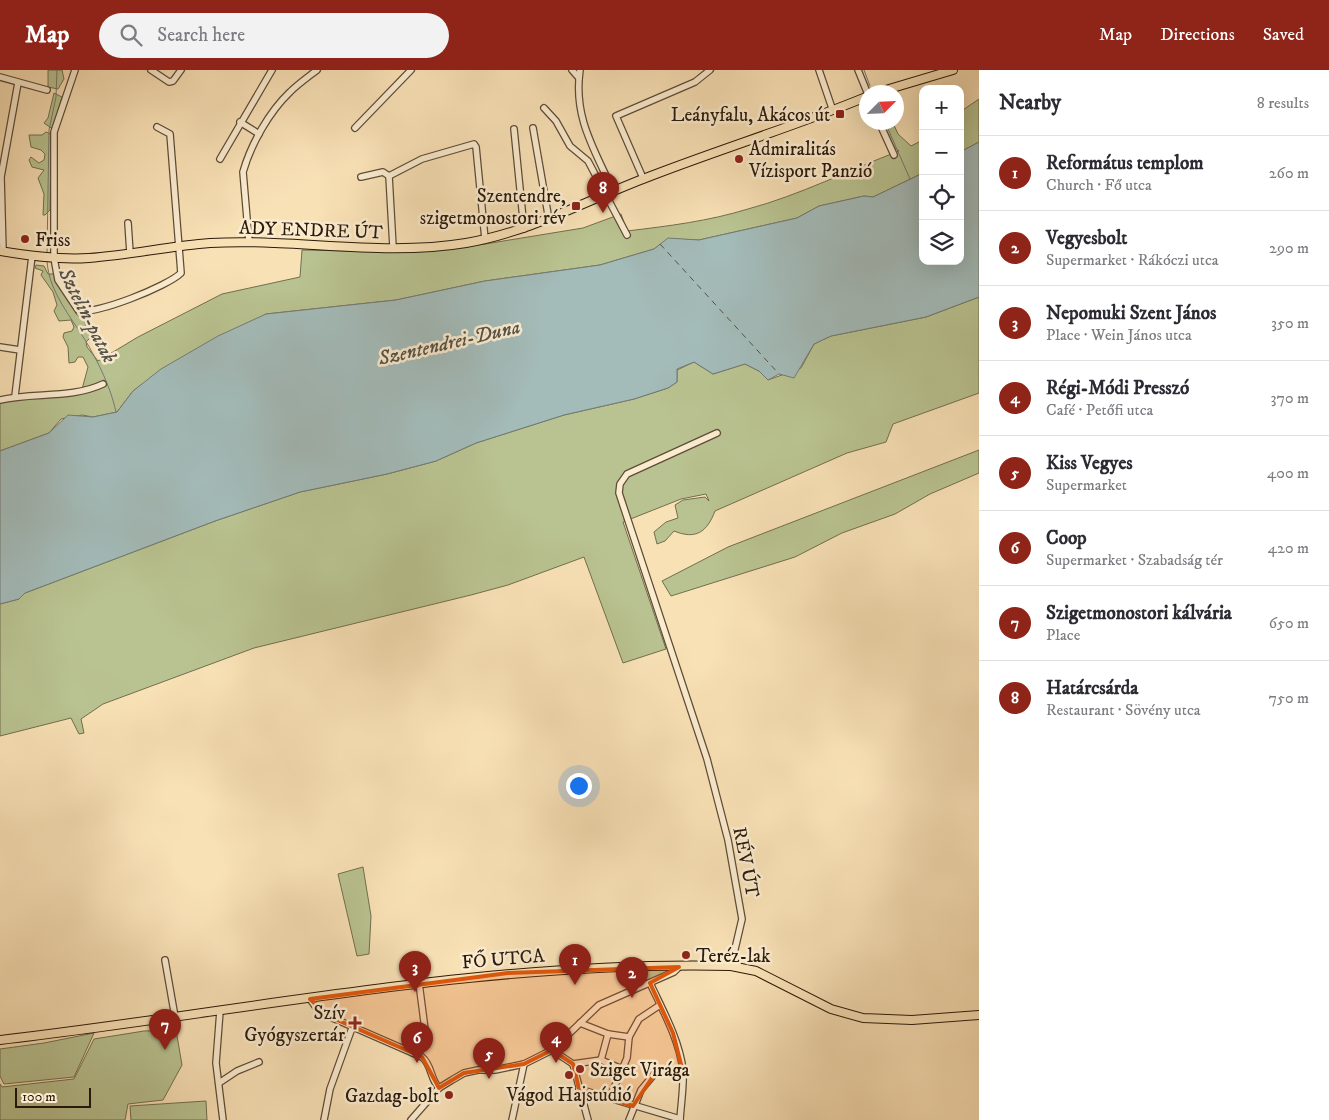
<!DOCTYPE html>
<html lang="en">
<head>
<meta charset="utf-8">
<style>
  :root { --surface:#fff; --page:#f2f2f3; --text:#2b2b33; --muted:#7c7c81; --line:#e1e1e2; --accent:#8f2418 }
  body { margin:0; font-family:"IM FELL DW Pica",serif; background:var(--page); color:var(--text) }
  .controls { position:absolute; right:15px; top:15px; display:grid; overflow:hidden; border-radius:10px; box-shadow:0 5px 20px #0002 }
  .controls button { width:45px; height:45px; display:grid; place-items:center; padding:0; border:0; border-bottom:1px solid var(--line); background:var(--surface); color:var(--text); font:25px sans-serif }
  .compass { position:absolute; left:859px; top:15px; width:45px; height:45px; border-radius:50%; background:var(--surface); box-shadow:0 5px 20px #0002; rotate:66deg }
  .scale { position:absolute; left:15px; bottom:12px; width:76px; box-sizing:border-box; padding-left:5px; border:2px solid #2b1a0b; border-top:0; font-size:14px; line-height:18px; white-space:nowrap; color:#2b1a0b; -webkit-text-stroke:4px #fbecd0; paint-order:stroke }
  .you { position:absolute; left:578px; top:715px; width:18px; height:18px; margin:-12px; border:4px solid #fff; border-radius:50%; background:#1a73e8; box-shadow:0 0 0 8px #1a73e833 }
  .badge { display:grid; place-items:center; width:32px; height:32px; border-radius:50%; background:var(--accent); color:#fff; font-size:16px; font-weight:700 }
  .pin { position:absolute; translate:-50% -41px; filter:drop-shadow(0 1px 2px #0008) }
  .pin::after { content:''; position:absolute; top:26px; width:18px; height:15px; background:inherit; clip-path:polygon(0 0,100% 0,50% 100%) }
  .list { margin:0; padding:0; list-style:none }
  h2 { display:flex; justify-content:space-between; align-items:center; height:65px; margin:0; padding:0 20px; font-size:21px }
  h2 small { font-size:16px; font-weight:400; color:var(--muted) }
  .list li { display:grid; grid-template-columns:32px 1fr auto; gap:15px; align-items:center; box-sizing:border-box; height:75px; padding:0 20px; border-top:1px solid var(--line) }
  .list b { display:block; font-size:19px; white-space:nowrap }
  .list p { margin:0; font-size:16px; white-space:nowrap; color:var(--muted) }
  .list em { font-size:16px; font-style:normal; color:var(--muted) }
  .icon { flex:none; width:28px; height:28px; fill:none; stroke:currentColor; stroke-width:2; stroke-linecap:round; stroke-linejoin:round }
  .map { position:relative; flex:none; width:979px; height:1050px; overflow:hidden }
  header { display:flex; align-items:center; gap:30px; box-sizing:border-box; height:70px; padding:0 25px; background:var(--accent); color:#fff }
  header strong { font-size:24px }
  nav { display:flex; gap:28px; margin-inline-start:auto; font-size:18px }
  .search { width:350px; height:45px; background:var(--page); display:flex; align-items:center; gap:12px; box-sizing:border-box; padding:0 18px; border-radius:28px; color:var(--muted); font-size:19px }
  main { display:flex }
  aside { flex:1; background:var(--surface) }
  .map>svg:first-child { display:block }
  .green { fill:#b9c391; stroke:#726e4e }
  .water { fill:#a3bbb9; stroke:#737b73 }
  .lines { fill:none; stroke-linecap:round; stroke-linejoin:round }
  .stream { stroke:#737b73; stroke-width:1 }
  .ferry { stroke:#555248; stroke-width:1; stroke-dasharray:6 5; stroke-linecap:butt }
  .minor-casing { stroke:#5e4c36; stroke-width:8 }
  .major-casing { stroke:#2b1a0b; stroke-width:10 }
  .minor { stroke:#fbecd0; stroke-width:5.5 }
  .major { stroke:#f9e1b6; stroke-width:8 }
  .marked { fill:#df560c; fill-opacity:0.2; stroke:#df560c; stroke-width:4; stroke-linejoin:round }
  .poi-dot { fill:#8f2418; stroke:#fbecd0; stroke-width:2 }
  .labels { text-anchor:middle; stroke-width:5; stroke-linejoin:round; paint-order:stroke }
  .poi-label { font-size:19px; fill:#2b1a0b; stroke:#fbecd0; text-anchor:end }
  .street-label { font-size:19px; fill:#2b1a0b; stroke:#fbecd0 }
  .water-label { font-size:20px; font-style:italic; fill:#555248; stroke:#fbecd0 }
</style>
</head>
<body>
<header>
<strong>Map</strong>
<div class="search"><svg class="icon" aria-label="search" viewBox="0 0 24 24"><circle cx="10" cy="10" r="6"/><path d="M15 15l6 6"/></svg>Search here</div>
<nav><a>Map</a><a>Directions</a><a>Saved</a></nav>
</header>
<main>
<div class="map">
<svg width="979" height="1050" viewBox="0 0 979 1050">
  <rect width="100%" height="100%" fill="#f9e1b6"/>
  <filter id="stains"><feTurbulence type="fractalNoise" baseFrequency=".004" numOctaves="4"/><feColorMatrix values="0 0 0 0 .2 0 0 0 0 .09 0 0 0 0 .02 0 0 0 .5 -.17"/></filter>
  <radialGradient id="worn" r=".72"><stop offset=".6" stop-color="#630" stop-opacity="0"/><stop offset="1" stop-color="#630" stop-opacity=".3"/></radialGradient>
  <!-- green -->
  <g class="green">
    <polygon points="48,0 62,0 64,9 58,19 48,17"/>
    <polygon points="54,23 62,27 54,55 51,58 44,53 48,48"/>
    <polygon points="979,29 979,72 960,82 960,42"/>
    <path d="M 882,53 L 893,53 L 898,64 L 911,76 L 923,70 L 923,103 L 873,127 L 864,126 L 819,136 L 797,148 L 699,170 L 668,169 L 654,179 L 600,195 L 485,211 L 396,230 L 266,244 L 141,315 L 133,321 L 117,342 L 93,347 L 82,345 L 61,349 L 49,363 L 0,381 L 0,327 L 81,323 L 88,297 L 83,287 L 78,287 L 75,292 L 69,293 L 68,277 L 63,267 L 64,263 L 72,261 L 74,257 L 71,250 L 59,251 L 54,241 L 57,235 L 53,222 L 41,205 L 43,201 L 35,198 L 36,195 L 44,196 L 48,204 L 61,204 L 71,215 L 75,215 L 76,217 L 71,220 L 72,224 L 78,228 L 76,244 L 84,250 L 90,268 L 86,272 L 87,277 L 98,291 L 138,267 L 222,224 L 300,207 L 302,180 L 410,182 L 485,174 L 583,158 L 621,144 L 627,161 C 669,156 709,151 748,139 C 800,125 849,100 899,81 L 893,76 Z"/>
    <polygon points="46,62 51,64 51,73 50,140 45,145 43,145 44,124 38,108 44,100 32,97 29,90 31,87 39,93 44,90 45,84 41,80 31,77 29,65 42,65"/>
    <path d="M 979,227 L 979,323 L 893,354 L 886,372 L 847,383 L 715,441 C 707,462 696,470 674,461 L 665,471 L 657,474 L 654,462 L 666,452 L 678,448 L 675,435 L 683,430 L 705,427 L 709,431 L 706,424 L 681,429 L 623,452 L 666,579 L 623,593 L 584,487 L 508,515 L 471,525 L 254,578 L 103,634 L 81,649 L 84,663 L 79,664 L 71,648 L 0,666 L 0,534 L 19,529 L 25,523 L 215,451 L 300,422 L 387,404 L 436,391 L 476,373 L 564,345 L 634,329 L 668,318 L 677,312 L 677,300 L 694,292 L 713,304 L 745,294 L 759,301 L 768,310 L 801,298 L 814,274 L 831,266 L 926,247 Z"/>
    <polygon points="979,380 979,403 930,424 895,444 842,463 795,487 671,526 662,511 728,477"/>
    <polygon points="363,797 371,846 369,884 357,886 338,804"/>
    <polygon points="672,900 631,919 630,901"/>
    <polygon points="176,960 182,995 163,1030 128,1034 125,1050 0,1050 0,1014 2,1017 74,1009 94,969 144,961"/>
    <polygon points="94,963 74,1007 4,1014 0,1006 0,979 44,973"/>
    <polygon points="206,1031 207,1050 131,1050 130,1036"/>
  </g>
  <!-- water -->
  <polygon class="water" points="979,72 979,227 926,247 831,266 814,274 794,308 779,304 768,310 759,301 745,294 713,304 694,292 677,299 677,312 668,318 634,329 564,345 476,373 436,391 387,404 300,422 215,451 25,523 19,529 0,534 0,381 49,363 68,345 93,347 117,342 133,321 161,299 218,266 266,244 396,230 485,211 600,195 654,179 668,168 699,170 797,148 819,136 864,126 873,127 923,103 923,191 960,191 960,82"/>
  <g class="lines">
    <!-- stream -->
    <g class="stream">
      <polyline points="864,0 870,16"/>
      <polyline points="885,52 910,109"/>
      <polyline points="47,184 49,60 56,27 57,0"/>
      <path d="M 47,190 C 48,225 78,254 93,284 C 103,302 112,323 116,342"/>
    </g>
    <!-- ferry -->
    <polyline class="ferry" points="660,174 779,304"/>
    <!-- minor casing -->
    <g class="minor-casing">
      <g id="minor">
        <path d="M 75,0 L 54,62 L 54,188 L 58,210 L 78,240 C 94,246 168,216 181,203 L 170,64 L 157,57"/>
        <polyline points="151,0 169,12 173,11 181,0"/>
        <polyline points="572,0 579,8"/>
        <path d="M 580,0 C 573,48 595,80 613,121"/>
        <polyline points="819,0 833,41"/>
        <polyline points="858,0 867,22"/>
        <polyline points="0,7 47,20"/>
        <polyline points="544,38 556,51 570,76 588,91 627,165"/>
        <polyline points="240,52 259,64"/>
        <polyline points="879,52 894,85"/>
        <polyline points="355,58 411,0"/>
        <polyline points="533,58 549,150"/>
        <polyline points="514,59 524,159"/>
        <polyline points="220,89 272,0"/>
        <polyline points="389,106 422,89 474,74 476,77 485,169"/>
        <polyline points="389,106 393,177"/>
        <polyline points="361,107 383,102 389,106"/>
        <polyline points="643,108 616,46 695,12 710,0"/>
        <polyline points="128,153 130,183"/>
        <path d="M 249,172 L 243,102 C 251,74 269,42 290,22 C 298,14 308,7 317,0"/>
        <polyline points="3,181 1,107 18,13"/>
        <polyline points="0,277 20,280"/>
        <polyline points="15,326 32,186"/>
        <path d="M 0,330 C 34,322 71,329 103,314"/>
        <polyline points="717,363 627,404 620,414 619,423 707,689 728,770 742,849 731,896"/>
        <polyline points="165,890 175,947"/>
        <path d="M 650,913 C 663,941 679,969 683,1000 C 684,1015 681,1034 680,1050"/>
        <path d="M 310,929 L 317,939 L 328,946 L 422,987 C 432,995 430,1009 439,1018"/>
        <polyline points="220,941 216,993 223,1050"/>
        <polyline points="580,953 608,964"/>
        <polyline points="552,980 573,994 588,1050"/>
        <polyline points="413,983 424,975 426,967 419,913"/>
        <polyline points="601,990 608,964 629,967"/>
        <polyline points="573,994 601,990 622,999"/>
        <polyline points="219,1013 237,1001 259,992"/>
        <polyline points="579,1019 680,1049"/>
        <polyline points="610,1027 627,988 629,967 639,949 660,935"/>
        <polyline points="324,1050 330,1019 352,958"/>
        <polyline points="411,1050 439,1018 452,1010 464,1003 478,1000 495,1000 524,994 552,980 599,935 674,902 679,897"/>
        <polyline points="512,1050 524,994"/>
        <polyline points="629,1050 641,1020 656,1002 683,1002"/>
      </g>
    </g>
    <!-- major casing -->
    <g class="major-casing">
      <g id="major">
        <polyline points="879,22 953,0"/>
        <path d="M 0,181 C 30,186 59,190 89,188 C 130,185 170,176 210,173 C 295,168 381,187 466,173 C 530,162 583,132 643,109 C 717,80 793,57 866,27"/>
        <path d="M 0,970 C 243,942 485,890 731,896 L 756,901 L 831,939 L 863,948 L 912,950 L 979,945"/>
      </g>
    </g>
    <!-- minor -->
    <use href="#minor" class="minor"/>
    <!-- major -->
    <use href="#major" class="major"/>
  </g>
  <!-- marked area -->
  <path class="marked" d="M 679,897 L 650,913 L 673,963 L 683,1002 L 656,1002 L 633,1036 L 579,1019 L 573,994 L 552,980 L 524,994 L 464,1003 L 439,1018 L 422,987 L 328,946 L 310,929 L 508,903 Z"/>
  <!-- markers -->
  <g class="poi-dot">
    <rect x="835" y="39" width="10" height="10" rx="2.5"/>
    <circle cx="739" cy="89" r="5"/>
    <rect x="571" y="131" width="10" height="10" rx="2.5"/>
    <circle cx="25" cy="169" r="5"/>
    <circle cx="686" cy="885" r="5"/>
    <path d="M352.5 945.5h5v5h5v5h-5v5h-5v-5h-5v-5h5z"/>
    <circle cx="580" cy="999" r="5"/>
    <circle cx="569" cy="1005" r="5"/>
    <circle cx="449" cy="1025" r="5"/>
  </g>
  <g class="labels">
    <!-- poi labels -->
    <g class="poi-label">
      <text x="830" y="51">Leányfalu, Akácos út</text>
      <text x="749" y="85" text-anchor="start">Admiralitás<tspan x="749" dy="22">Vízisport Panzió</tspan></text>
      <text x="566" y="132">Szentendre,<tspan x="566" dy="22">szigetmonostori rév</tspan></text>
      <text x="35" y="176" text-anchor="start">Friss</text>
      <text x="696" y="892" text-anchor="start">Teréz-lak</text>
      <text x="345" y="949">Szív<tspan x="345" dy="22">Gyógyszertár</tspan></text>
      <text x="590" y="1006" text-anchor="start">Sziget Virága</text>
      <text x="569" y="1031" text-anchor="middle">Vágod Hajstúdió</text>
      <text x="439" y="1032">Gazdag-bolt</text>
    </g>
    <!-- street labels -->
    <g class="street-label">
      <text transform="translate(311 159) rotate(2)" y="7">ADY ENDRE ÚT</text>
      <text transform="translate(747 792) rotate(79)" y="7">RÉV ÚT</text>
      <text transform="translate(503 888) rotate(-5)" y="7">FŐ UTCA</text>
    </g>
    <!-- water labels -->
    <g class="water-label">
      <text transform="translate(88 245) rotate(63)" y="7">Sztelin-patak</text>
      <text transform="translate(449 272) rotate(-13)" y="7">Szentendrei-Duna</text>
    </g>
  </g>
  <rect width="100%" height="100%" filter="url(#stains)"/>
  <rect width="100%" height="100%" fill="url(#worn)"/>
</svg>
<div class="controls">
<button>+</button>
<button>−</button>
<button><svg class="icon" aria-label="locate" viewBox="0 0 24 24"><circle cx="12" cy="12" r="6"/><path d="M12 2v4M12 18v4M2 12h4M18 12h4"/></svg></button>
<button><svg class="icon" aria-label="layers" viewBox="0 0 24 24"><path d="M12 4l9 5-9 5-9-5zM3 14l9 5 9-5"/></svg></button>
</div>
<svg class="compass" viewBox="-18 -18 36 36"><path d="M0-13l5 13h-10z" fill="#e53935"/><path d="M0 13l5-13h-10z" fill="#7c7c81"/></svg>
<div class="scale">100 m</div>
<div class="you"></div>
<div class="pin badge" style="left:575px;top:915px">1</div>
<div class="pin badge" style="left:632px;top:928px">2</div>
<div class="pin badge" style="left:415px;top:922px">3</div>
<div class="pin badge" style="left:556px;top:993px">4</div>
<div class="pin badge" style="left:489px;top:1009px">5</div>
<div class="pin badge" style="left:417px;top:993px">6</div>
<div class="pin badge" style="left:165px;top:980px">7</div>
<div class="pin badge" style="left:603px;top:143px">8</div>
</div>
<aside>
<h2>Nearby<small>8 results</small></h2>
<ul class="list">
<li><span class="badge">1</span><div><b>Református templom</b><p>Church · Fő utca</p></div><em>260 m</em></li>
<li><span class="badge">2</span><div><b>Vegyesbolt</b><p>Supermarket · Rákóczi utca</p></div><em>290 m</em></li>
<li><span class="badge">3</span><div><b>Nepomuki Szent János</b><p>Place · Wein János utca</p></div><em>350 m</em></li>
<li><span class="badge">4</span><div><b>Régi-Módi Presszó</b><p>Café · Petőfi utca</p></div><em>370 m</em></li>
<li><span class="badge">5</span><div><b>Kiss Vegyes</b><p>Supermarket</p></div><em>400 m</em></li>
<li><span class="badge">6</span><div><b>Coop</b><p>Supermarket · Szabadság tér</p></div><em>420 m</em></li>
<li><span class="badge">7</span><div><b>Szigetmonostori kálvária</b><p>Place</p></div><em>650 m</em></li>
<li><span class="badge">8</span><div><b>Határcsárda</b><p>Restaurant · Sövény utca</p></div><em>750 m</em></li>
</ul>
</aside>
</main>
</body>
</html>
